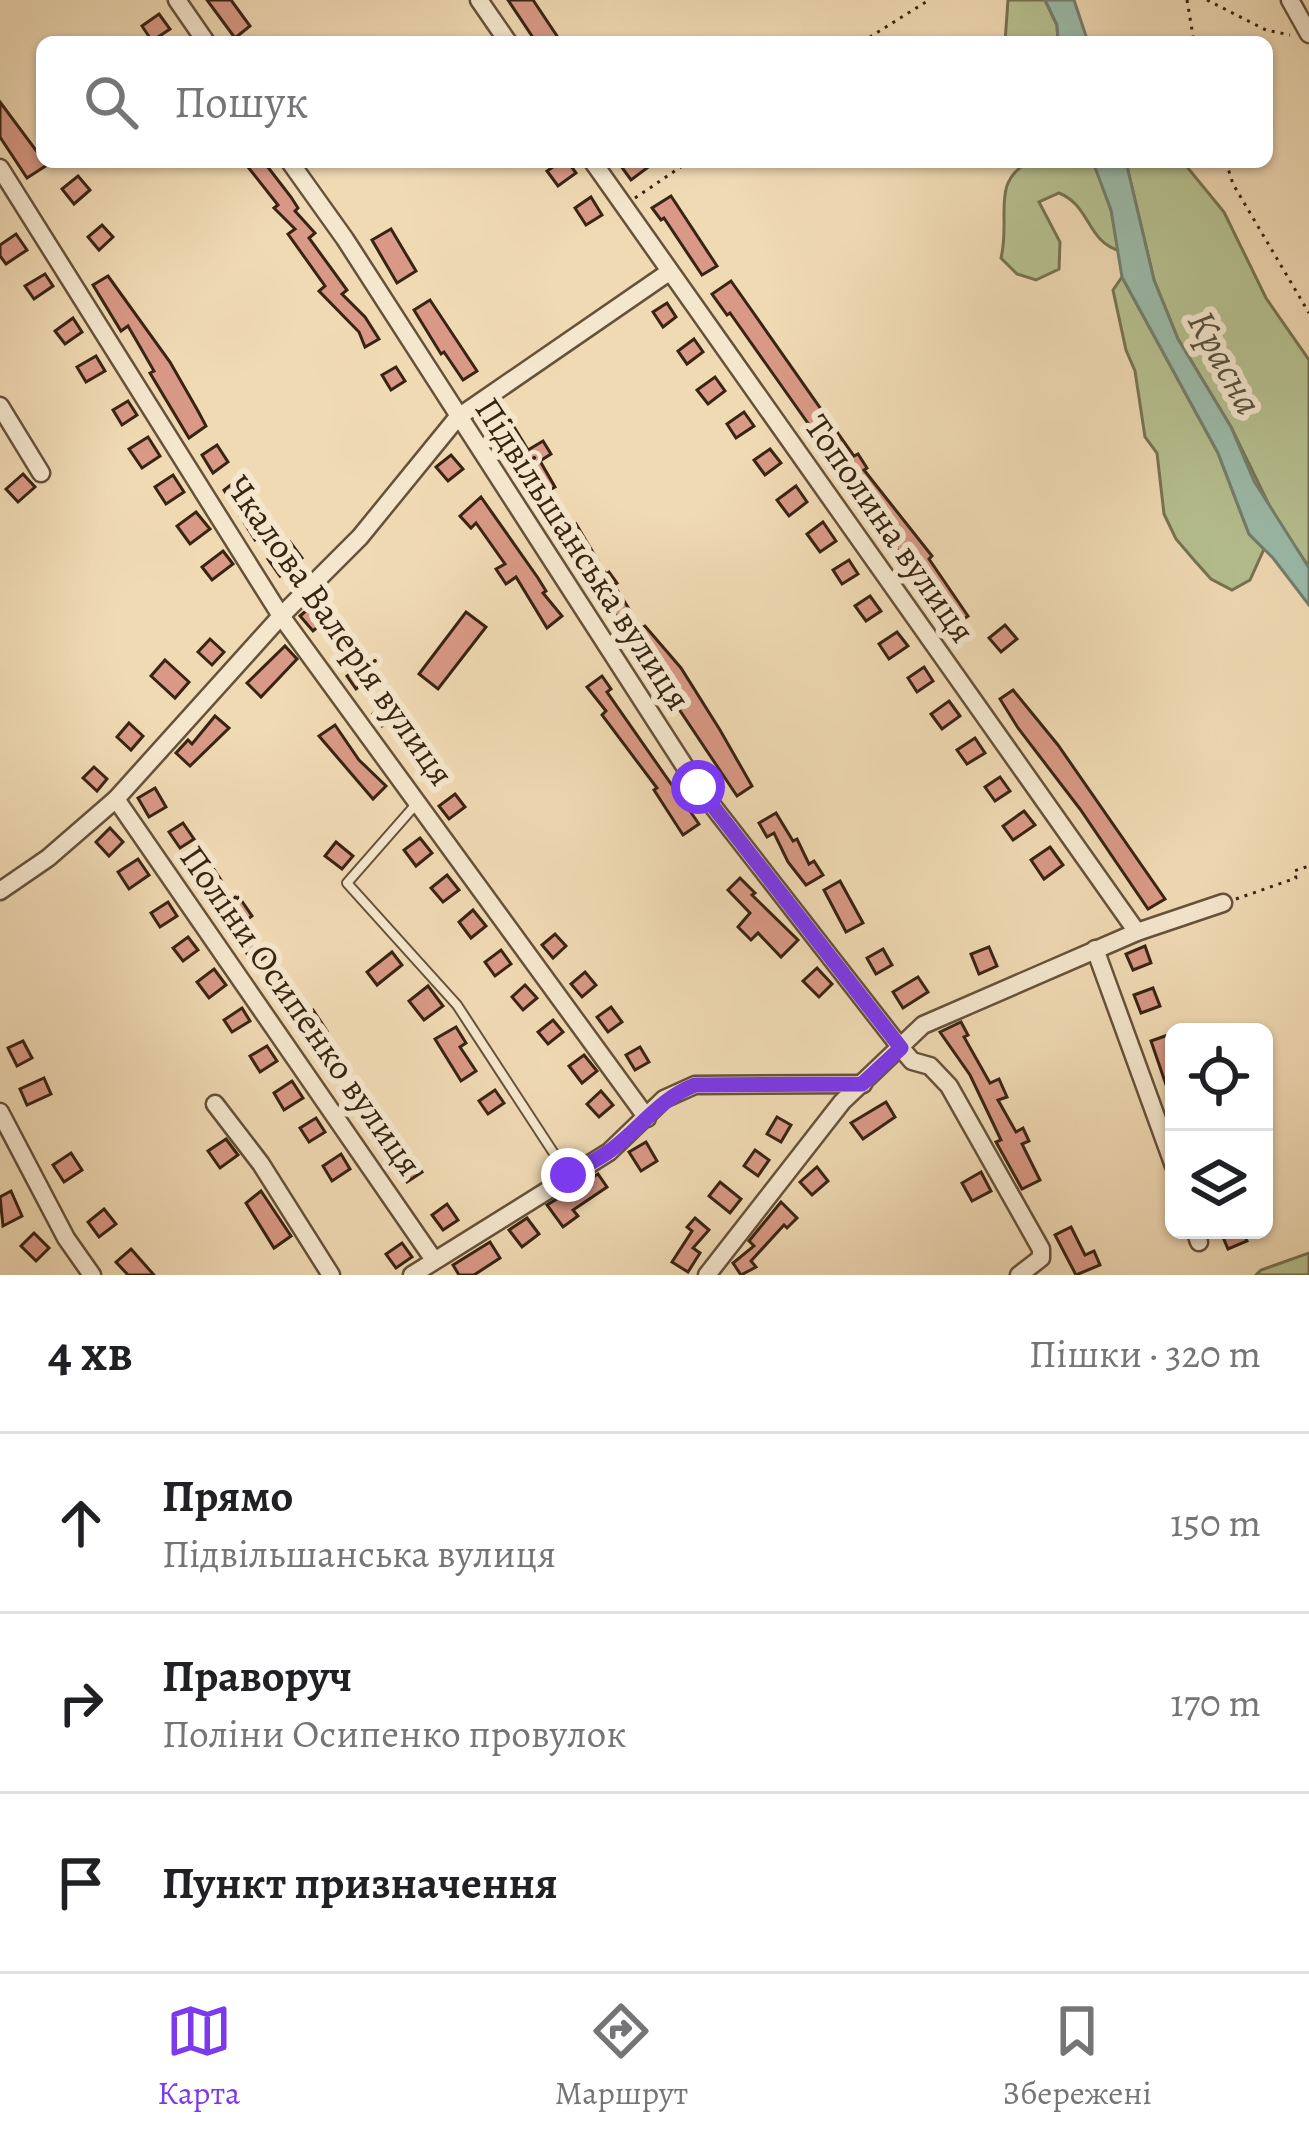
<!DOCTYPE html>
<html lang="uk">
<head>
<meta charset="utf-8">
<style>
  :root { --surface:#fff; --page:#f2f2f2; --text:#202124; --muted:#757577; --line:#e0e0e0; --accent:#7c3aed }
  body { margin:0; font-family:Alegreya,serif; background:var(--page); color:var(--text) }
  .controls { position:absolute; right:36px; bottom:36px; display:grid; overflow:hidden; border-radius:18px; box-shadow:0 3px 9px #0004 }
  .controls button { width:108px; height:108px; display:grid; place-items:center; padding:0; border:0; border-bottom:3px solid var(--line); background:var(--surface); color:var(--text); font:60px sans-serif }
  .stop { position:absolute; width:36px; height:36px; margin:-27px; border:9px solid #7c3aed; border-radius:50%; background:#fff }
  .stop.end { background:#7c3aed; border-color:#fff; box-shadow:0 3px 12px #0008 }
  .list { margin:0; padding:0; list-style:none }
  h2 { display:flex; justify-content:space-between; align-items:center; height:156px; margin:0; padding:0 48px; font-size:51px }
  h2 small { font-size:39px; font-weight:400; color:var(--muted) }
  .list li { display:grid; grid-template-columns:78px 1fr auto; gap:36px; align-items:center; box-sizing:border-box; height:180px; padding:0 48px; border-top:3px solid var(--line) }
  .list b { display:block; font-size:45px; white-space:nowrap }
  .list p { margin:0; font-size:39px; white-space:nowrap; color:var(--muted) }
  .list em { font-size:39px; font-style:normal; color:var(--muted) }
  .icon { flex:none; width:66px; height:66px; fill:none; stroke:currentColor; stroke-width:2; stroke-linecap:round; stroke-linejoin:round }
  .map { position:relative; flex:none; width:1309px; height:1275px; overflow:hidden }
  .search { position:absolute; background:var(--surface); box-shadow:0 3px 9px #0004; left:36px; right:36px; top:36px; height:132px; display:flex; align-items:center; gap:30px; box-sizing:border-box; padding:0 42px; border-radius:18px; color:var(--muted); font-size:45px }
  .sheet { height:696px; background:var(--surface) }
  nav { display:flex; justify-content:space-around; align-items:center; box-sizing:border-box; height:168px; border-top:3px solid var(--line); background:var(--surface); font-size:33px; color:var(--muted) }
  nav a { display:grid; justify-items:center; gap:6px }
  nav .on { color:var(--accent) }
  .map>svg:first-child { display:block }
  .green { fill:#b6c090; stroke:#777251; stroke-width:3 }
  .water { fill:#9bbbaa; stroke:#737f6d; stroke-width:3 }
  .building { fill:#d99986; stroke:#382412; stroke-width:3 }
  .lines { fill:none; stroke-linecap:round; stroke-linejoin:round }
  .service-casing { stroke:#66523a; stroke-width:12 }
  .minor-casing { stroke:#66523a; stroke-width:21 }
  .path { stroke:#382412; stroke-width:3; stroke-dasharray:3 6; stroke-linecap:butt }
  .service { stroke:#f5e7ce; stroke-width:8 }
  .minor { stroke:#f5e7ce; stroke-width:16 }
  .route { stroke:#7c3aed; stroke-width:15 }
  .labels { text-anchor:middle; stroke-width:12; stroke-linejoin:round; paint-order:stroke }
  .street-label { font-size:36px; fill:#382412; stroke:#f5e7ce }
  .water-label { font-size:39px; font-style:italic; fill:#565140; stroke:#f5e7ce }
</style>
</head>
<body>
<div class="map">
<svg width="1309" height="1275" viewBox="0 0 1309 1275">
  <rect width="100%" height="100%" fill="#f0dab4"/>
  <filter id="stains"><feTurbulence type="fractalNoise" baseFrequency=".00167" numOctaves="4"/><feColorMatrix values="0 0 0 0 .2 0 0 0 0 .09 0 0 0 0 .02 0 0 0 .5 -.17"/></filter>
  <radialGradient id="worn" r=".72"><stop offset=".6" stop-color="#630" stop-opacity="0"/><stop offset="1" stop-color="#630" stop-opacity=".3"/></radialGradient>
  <!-- green -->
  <g class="green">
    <polygon points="1008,0 1045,0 1057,25 1058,42 1005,42"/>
    <path d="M 1029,162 L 1094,162 L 1111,210 L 1120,251 C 1086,241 1091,206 1059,193 L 1039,202 L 1060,242 L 1059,269 L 1036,280 L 1017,274 L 1001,258 C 1011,218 990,182 1029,162 Z"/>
    <polygon points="1126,162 1183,162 1224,212 1266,298 1309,360 1309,567 1276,519 1231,427 1178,339 1154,280"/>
    <polygon points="1122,277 1218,453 1249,534 1264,549 1250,580 1232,590 1211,579 1194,560 1176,539 1164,514 1157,453 1145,437 1135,371 1126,350 1113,290"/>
    <polygon points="1309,1253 1309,1275 1256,1275 1261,1270"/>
  </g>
  <!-- water -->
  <g class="water">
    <polygon points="1045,0 1074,0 1088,42 1058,42 1057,25"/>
    <polygon points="1093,162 1126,162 1154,280 1178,339 1231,427 1254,481 1309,568 1309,605 1273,558 1249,534 1218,453 1122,277 1111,210"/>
  </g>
  <!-- building -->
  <g class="building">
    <polygon points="207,0 231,0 250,26 235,38"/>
    <polygon points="508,0 533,0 561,42 536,42"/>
    <polygon points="159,14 170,29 152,41 142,26"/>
    <polygon points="0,102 47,165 27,178 0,137"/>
    <polygon points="244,162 264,162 291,197 298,208 295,211 315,233 309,238 347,290 342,294 365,317 379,339 365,347 359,332 319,291 325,286 288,234 295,229 274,208 278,205"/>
    <polygon points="560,162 568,162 576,173 558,186 547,171"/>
    <polygon points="618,162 655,162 631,180"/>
    <polygon points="78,176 90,190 74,204 62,189"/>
    <polygon points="671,196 717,266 702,275 664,218 661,220 652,208"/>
    <polygon points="591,197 602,215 586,225 575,208"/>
    <polygon points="102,225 113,237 99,250 88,237"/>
    <polygon points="391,229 416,271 397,283 372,240"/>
    <polygon points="16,234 27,250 6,264 0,256 0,245"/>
    <polygon points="45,274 53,286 34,299 25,286"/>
    <polygon points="108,276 170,362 198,411 206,426 189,438 150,373 154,371 128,326 121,331 93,285"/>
    <polygon points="731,281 854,456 858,454 867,468 864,470 932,556 929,559 968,616 952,627 730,313 727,315 712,294"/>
    <polygon points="430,300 477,371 463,380 444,352 441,354 414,310"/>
    <polygon points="667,303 676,317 663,327 653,312"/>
    <polygon points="73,318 82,332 65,344 55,331"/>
    <polygon points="694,339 703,352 687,364 678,351"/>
    <polygon points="96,356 105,371 86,382 77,367"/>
    <polygon points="396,367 405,381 391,390 382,375"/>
    <polygon points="715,377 725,391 708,404 697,390"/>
    <polygon points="128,401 137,415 122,425 113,410"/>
    <polygon points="500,404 528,450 543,441 551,454 540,461 555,487 539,496 485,414"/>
    <polygon points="744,412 754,426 736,438 727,424"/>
    <polygon points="148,437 160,456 142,468 129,449"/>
    <polygon points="217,445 228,462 213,473 202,455"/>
    <polygon points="770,449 781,463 765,475 754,460"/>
    <polygon points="451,455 463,469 448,481 436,467"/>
    <polygon points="23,474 35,487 18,502 6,489"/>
    <polygon points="173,475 184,492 166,504 155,487"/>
    <polygon points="241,477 275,527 255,540 224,490"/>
    <polygon points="796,486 807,502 789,516 777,500"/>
    <polygon points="481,497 538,578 546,591 543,593 562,616 547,628 516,577 506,584 496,569 505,564 476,523 471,528 460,516"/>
    <polygon points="196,512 210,529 190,544 177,526"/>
    <polygon points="823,522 836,541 820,552 807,534"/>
    <polygon points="576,524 606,574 609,572 617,583 614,585 641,628 645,626 681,668 720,730 752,786 737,796 562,534"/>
    <polygon points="290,542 302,558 280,576 268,559"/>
    <polygon points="223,551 233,564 212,580 202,567"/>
    <polygon points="849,560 858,574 842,584 833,570"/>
    <polygon points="870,596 881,611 866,621 855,606"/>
    <polygon points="316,602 329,617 313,631 300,616"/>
    <polygon points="466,612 486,627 438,689 419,674"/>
    <polygon points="1005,625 1017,639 1001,652 989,638"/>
    <polygon points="897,632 908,646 889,659 879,644"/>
    <polygon points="210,639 224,652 212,665 198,652"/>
    <polygon points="285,646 297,659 261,697 247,683"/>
    <polygon points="165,660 189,682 175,698 151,676"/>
    <polygon points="362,665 371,678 356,689 347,676"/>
    <polygon points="924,667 933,681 917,692 908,678"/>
    <polygon points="602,676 611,689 607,692 699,824 683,835 654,790 657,788 602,715 606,711 587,687"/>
    <polygon points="1013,690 1058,745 1165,899 1148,909 1080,809 1018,728 1000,699"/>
    <polygon points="949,701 960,716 942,729 931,714"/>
    <polygon points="387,703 396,716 382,726 373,714"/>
    <polygon points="215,716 229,728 190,766 176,753 188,740 192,744"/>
    <polygon points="129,723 143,736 131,750 117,737"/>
    <polygon points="335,725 359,760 386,786 373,799 319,736"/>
    <polygon points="975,738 985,753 967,764 957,750"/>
    <polygon points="94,767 107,779 97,791 83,778"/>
    <polygon points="1000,777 1010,791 995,801 985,787"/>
    <polygon points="155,788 166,807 149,817 138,798"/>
    <polygon points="455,794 465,807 449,819 439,806"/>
    <polygon points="1024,811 1035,825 1013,840 1003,826"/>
    <polygon points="776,813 793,841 797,839 809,864 814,861 823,875 806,885 788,862 774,833 767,837 759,823"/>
    <polygon points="183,823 194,839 180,848 169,832"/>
    <polygon points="110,828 123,842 109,856 96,842"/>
    <polygon points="420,838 432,853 416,866 404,850"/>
    <polygon points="336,842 353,856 342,869 325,856"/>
    <polygon points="1050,847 1063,865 1044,879 1031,860"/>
    <polygon points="138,859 149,875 129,889 118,872"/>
    <polygon points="211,865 221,880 205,891 195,876"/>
    <polygon points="447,875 459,890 443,902 431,888"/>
    <polygon points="740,878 755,893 752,895 798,940 781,957 758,933 751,940 738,927 750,913 728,890"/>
    <polygon points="840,881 863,923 846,932 824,890"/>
    <polygon points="239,897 252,916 233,930 219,911"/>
    <polygon points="168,902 177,916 160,927 151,913"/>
    <polygon points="473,910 486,926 471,938 459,922"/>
    <polygon points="555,934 566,946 553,958 542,945"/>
    <polygon points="188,937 198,950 183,961 173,948"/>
    <polygon points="256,940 268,954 256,964 244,950"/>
    <polygon points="1145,946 1151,963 1133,970 1126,954"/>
    <polygon points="989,947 997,966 979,974 971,954"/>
    <polygon points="883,949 892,965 876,974 867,958"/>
    <polygon points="501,950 511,964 495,976 485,962"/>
    <polygon points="392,952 402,965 377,985 367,972"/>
    <polygon points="817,968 832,984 819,997 803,981"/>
    <polygon points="214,969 226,985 209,998 197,982"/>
    <polygon points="585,972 596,985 582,997 571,984"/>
    <polygon points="282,975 292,988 278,998 268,985"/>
    <polygon points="918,977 928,992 903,1008 893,992"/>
    <polygon points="525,985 537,998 523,1010 512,997"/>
    <polygon points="428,986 443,1006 424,1020 409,1001"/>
    <polygon points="1153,988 1160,1006 1141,1013 1134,995"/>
    <polygon points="611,1007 622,1022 608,1032 597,1017"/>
    <polygon points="242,1008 250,1021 232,1032 224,1020"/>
    <polygon points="313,1010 327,1031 309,1042 296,1021"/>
    <polygon points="553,1020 563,1032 548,1044 538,1032"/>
    <polygon points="961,1022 968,1035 964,1037 990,1083 999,1079 1007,1097 998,1100 1016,1132 1023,1128 1029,1141 1022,1144 1040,1180 1022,1189 996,1142 1001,1140 970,1075 940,1032"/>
    <polygon points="456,1027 466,1043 460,1047 476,1071 461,1081 435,1039"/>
    <polygon points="1168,1035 1174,1050 1173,1105 1151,1041"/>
    <polygon points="23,1041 32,1058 17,1066 8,1048"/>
    <polygon points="267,1046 277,1061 260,1072 250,1056"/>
    <polygon points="640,1047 649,1062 635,1070 626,1055"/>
    <polygon points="584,1055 597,1071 582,1083 569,1066"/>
    <polygon points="44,1078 51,1094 27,1105 20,1089"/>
    <polygon points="292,1081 303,1098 284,1110 274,1093"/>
    <polygon points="364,1086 374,1103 359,1112 349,1096"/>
    <polygon points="495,1090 504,1103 488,1114 479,1101"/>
    <polygon points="601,1091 613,1105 599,1117 587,1104"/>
    <polygon points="886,1102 895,1117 863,1139 851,1123"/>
    <polygon points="777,1117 791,1125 781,1142 767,1134"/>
    <polygon points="316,1118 325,1132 309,1142 300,1128"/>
    <polygon points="388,1121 400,1138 384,1149 372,1132"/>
    <polygon points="226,1139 238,1155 220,1168 208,1151"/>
    <polygon points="646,1142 657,1161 641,1171 629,1152"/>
    <polygon points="755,1150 769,1160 758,1176 744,1166"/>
    <polygon points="71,1153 82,1170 64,1182 53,1165"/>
    <polygon points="341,1154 350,1169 332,1181 323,1166"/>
    <polygon points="413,1159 422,1172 407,1182 398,1169"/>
    <polygon points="817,1167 828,1181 812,1195 800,1182"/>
    <polygon points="981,1172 991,1191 972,1201 962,1183"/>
    <polygon points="598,1174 607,1187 573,1210 578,1216 563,1227 547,1205"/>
    <polygon points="720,1182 741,1199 730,1213 709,1196"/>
    <polygon points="11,1191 22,1216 3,1226 0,1197"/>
    <polygon points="261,1191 291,1236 274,1248 246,1203"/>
    <polygon points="781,1202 797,1218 787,1228 784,1225 751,1261 756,1267 741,1275 733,1263 754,1246 749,1241"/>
    <polygon points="447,1204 458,1220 443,1230 432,1215"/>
    <polygon points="104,1209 116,1224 99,1237 88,1222"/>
    <polygon points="527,1218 539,1234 522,1247 509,1230"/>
    <polygon points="695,1218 709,1230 693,1248 700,1253 688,1272 672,1262 692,1231 687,1227"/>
    <polygon points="1071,1227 1085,1255 1094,1251 1100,1265 1076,1275 1055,1235"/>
    <polygon points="1220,1230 1242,1230 1247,1241 1228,1249"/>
    <polygon points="34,1233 49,1248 36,1261 21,1246"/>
    <polygon points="490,1242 500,1258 474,1275 459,1275 453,1265"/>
    <polygon points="402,1243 412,1257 396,1268 386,1254"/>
    <polygon points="131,1249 154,1275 128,1275 116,1262"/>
  </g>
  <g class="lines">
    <!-- service casing -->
    <g class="service-casing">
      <polyline id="service" points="418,802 347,883 457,1005 568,1175"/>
    </g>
    <!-- minor casing -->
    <g class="minor-casing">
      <g id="minor">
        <polyline points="177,0 206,42"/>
        <polyline points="479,0 508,42"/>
        <polyline points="1290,0 1309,34"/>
        <polyline points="290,162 345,239 698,787 901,1048 912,1061 930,1066 949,1086 1041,1249 1041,1258 1019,1275"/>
        <polyline points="593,162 1137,932"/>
        <polyline points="0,168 281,616 647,1118"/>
        <polyline points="0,406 41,473"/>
        <polyline points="116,799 434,1260"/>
        <polyline points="0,891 48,858 116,799 281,616 360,537 457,418 669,272"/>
        <polyline points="1095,949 1174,1166"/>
        <polyline points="215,1104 261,1164 331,1275"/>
        <polyline points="0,1112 66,1238 92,1275"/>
        <polyline points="1195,1230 1199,1242"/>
        <polyline points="412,1275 609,1152 664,1099 695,1085 863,1084"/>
        <polyline points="707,1275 842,1102 923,1025 1137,932 1223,903"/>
      </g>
    </g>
    <!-- path -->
    <g class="path">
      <polyline points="1187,0 1194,42"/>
      <polyline points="1207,0 1266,30 1290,35"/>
      <polyline points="862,42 929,0"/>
      <polyline points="1226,162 1233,184 1309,313"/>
      <polyline points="635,198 688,162"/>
      <polyline points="1236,899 1296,878 1294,871 1309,866"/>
    </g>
    <!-- service -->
    <use href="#service" class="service"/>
    <!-- minor -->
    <use href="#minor" class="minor"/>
  </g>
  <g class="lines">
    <!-- route -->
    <path class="route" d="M 568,1175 C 582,1167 598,1160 611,1150 C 641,1128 659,1099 695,1085 L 862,1084 L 901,1048 L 698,787"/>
  </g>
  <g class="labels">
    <!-- street labels -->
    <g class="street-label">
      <text transform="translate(891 528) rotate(55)" y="13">Тополина вулиця</text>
      <text transform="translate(584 553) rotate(57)" y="13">Підвільшанська вулиця</text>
      <text transform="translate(341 630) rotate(55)" y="13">Чкалова Валерія вулиця</text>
      <text transform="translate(302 1010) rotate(55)" y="13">Поліни Осипенко вулиця</text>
    </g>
    <!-- water labels -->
    <g class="water-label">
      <text transform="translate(1226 362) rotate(61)" y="14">Красна</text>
    </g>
  </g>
  <rect width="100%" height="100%" filter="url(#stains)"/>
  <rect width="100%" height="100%" fill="url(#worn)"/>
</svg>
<div class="controls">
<button><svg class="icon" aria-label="locate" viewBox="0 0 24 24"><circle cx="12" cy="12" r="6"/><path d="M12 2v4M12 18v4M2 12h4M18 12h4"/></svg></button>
<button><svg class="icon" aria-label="layers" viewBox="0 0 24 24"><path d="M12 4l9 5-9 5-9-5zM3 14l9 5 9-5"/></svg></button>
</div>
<div class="stop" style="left:698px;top:787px"></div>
<div class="stop end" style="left:568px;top:1175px"></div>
<div class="search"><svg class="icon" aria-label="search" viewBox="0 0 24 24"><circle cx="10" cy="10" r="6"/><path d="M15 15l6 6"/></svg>Пошук</div>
</div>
<section class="sheet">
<h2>4 хв<small>Пішки · 320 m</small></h2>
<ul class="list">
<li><svg class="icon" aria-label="ahead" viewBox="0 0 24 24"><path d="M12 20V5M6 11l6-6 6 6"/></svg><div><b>Прямо</b><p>Підвільшанська вулиця</p></div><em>150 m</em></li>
<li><svg class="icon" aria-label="right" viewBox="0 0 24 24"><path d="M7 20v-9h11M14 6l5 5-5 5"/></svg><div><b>Праворуч</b><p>Поліни Осипенко провулок</p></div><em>170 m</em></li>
<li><svg class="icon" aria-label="arrive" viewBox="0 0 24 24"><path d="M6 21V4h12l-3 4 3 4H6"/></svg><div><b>Пункт призначення</b></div></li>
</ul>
</section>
<nav>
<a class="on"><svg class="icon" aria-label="map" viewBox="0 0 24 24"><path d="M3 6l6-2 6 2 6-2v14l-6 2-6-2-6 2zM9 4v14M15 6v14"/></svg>Карта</a>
<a><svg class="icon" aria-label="directions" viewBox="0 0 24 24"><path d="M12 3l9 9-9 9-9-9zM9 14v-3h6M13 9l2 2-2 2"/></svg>Маршрут</a>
<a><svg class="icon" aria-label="saved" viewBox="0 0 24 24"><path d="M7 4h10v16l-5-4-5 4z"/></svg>Збережені</a>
</nav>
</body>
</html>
